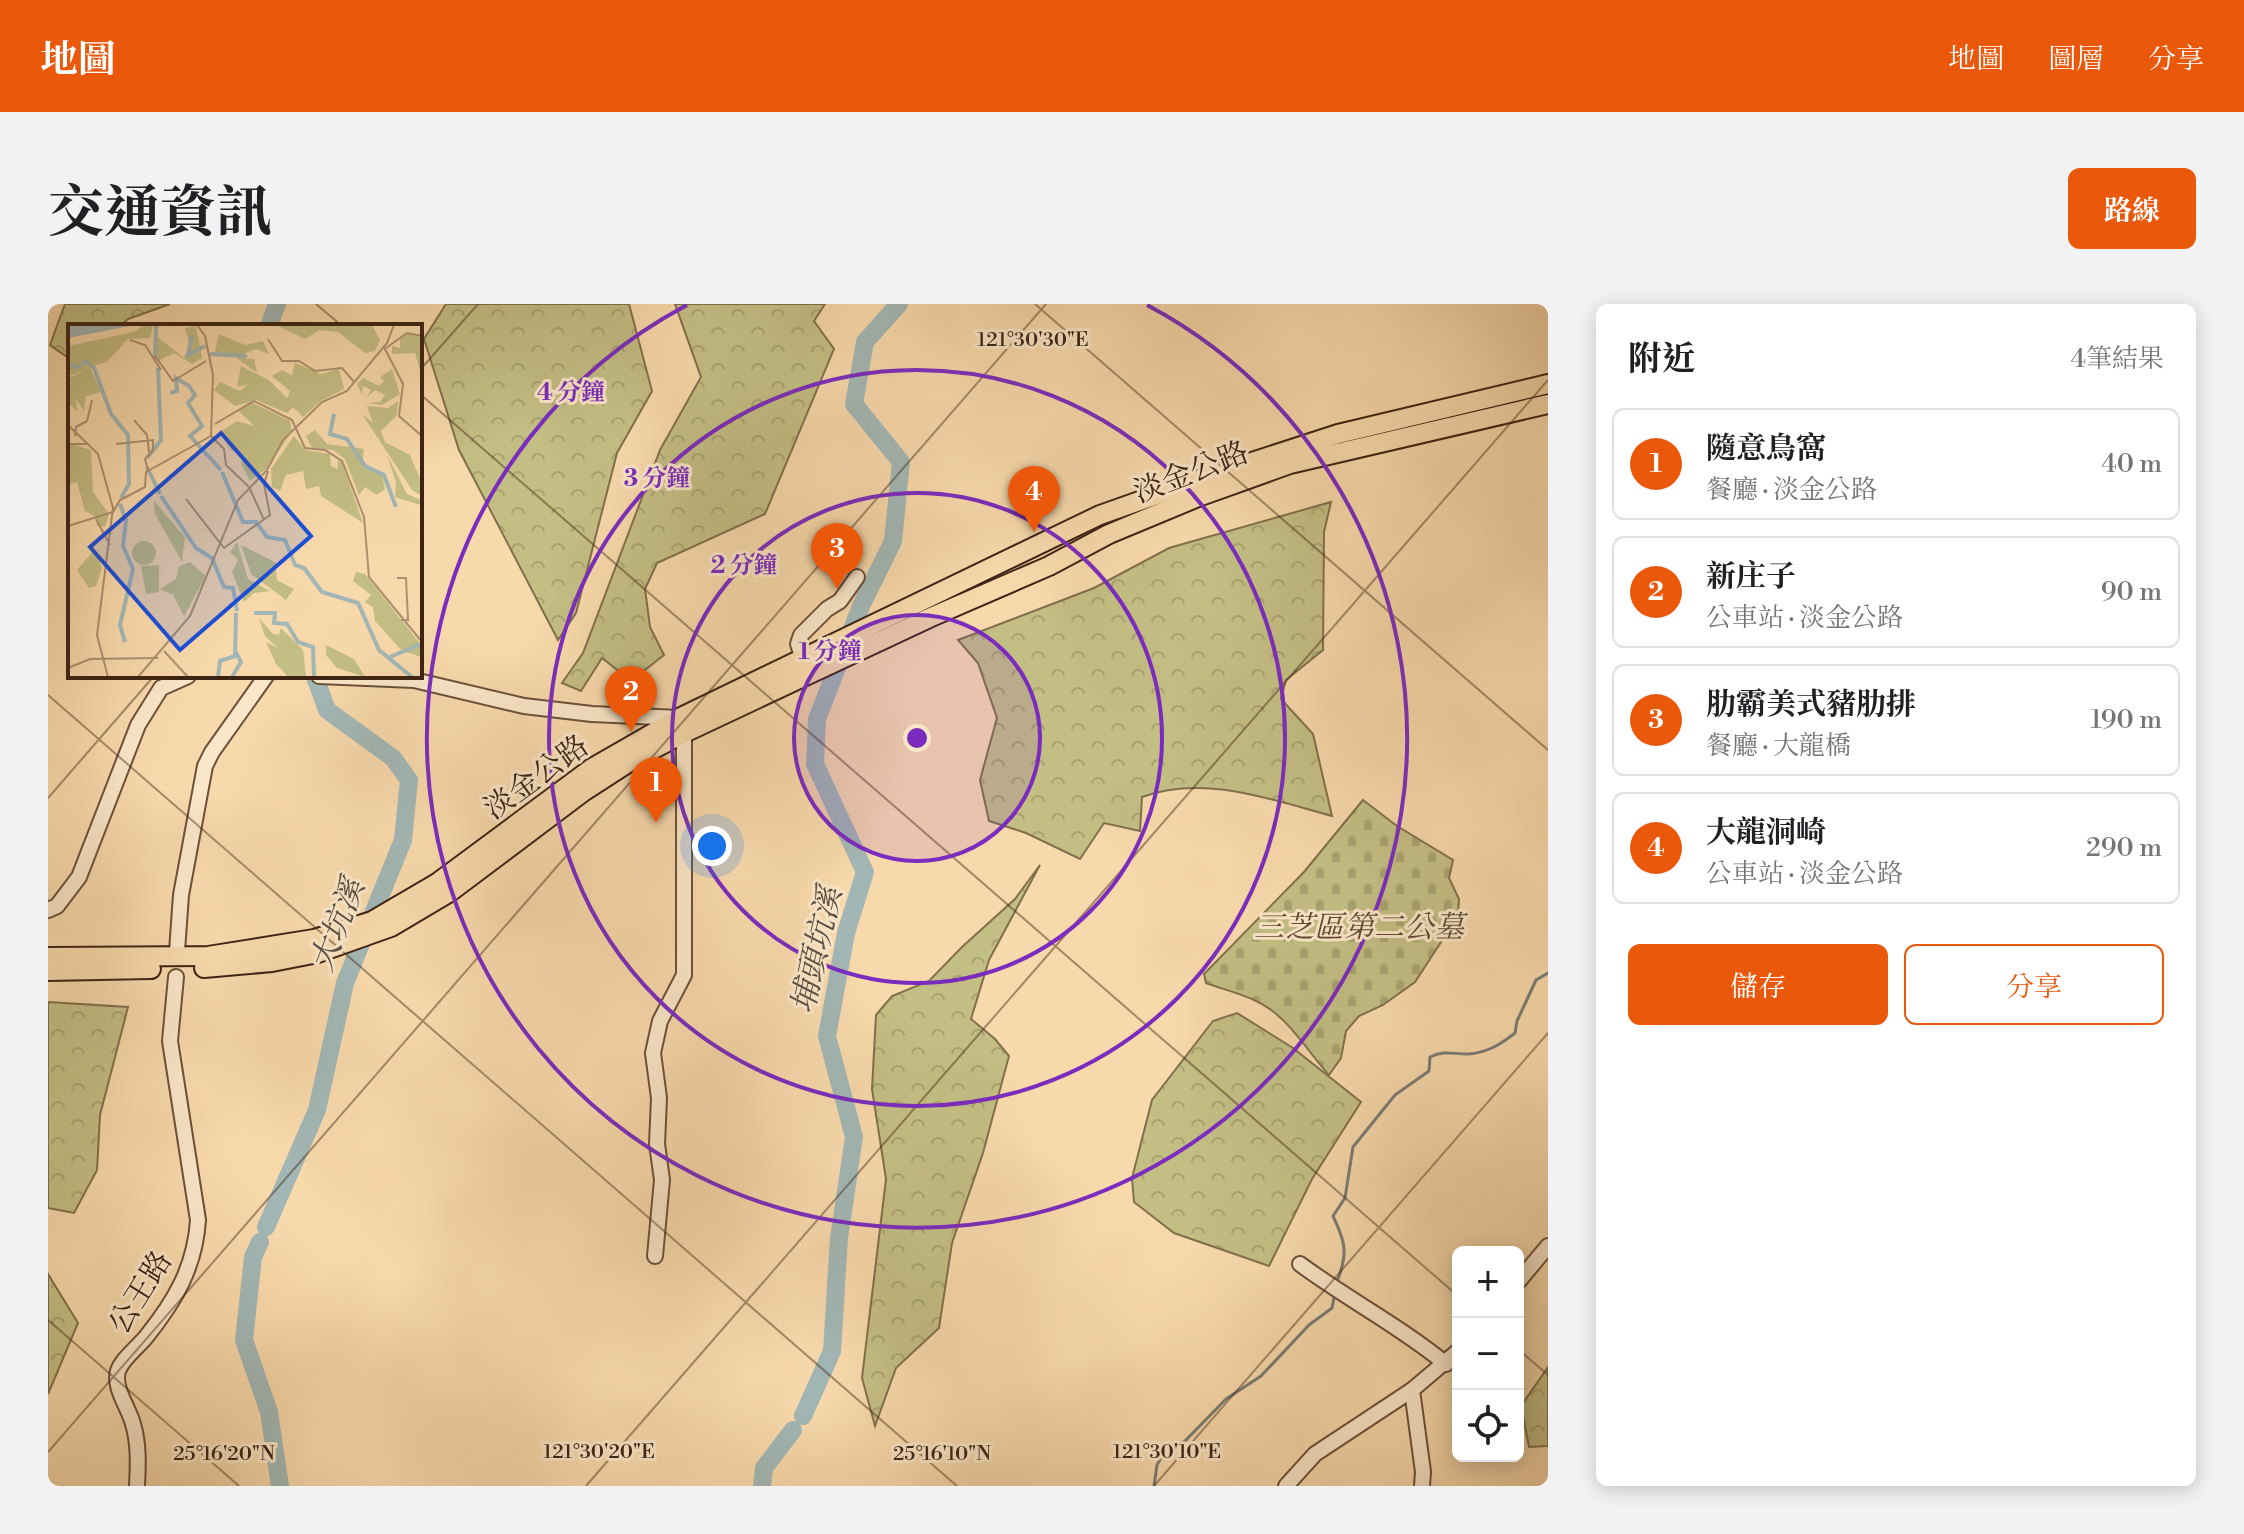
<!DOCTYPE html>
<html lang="zh-TW">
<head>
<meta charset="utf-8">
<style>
  :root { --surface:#fff; --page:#f2f2f2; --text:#202124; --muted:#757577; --line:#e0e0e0; --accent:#ea580c }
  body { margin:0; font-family:"Libre Bodoni","Noto Serif TC",serif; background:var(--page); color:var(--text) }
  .controls { position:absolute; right:24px; bottom:24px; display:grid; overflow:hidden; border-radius:12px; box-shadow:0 4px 20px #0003 }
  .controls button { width:72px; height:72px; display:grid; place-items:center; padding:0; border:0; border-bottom:2px solid var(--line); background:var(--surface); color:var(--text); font:40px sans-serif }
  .you { position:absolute; left:664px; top:542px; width:28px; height:28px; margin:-20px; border:6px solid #fff; border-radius:50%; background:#1a73e8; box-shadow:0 0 0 12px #1a73e833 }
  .badge { display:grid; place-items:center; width:52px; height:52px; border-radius:50%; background:var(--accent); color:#fff; font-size:26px; font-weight:700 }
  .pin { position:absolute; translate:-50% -66px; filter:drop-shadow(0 2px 4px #0008) }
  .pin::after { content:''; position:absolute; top:42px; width:28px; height:24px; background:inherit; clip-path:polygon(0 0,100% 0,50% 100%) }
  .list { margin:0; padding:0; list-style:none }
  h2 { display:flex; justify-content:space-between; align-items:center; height:104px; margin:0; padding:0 32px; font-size:34px }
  h2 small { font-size:26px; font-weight:400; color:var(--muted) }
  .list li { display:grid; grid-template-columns:52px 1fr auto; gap:24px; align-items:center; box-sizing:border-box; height:112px; margin:0 16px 16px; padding:0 16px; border:2px solid var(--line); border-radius:12px }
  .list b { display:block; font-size:30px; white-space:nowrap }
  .list p { margin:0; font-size:26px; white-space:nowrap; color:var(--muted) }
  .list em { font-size:26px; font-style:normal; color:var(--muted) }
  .actions { display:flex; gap:16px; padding:24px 32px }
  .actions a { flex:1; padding:18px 0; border:2px solid var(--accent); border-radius:12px; text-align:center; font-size:28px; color:var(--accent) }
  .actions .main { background:var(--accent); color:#fff }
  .icon { flex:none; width:44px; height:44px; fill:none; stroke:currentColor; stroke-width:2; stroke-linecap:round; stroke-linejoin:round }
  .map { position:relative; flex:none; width:1500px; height:1182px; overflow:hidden; border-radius:12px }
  header { display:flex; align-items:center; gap:48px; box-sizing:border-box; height:112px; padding:0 40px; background:var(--accent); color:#fff }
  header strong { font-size:38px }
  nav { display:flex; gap:44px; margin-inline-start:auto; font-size:28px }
  .intro { display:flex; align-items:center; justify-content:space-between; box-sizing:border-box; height:192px; padding:0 48px }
  h1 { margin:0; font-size:56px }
  .button { padding:20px 36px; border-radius:12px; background:var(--accent); color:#fff; font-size:28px; font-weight:700 }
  main { display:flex; gap:48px; padding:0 48px }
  aside { flex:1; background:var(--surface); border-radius:12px; box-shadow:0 4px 20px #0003 }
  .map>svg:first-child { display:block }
  .forest { fill:url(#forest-crowns); stroke:#80704c; stroke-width:2 }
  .cemetery { fill:url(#cemetery-stones); stroke:#80704c; stroke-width:2 }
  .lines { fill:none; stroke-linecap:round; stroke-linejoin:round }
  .stream { stroke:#7a7c75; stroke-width:3 }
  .river { stroke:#a2b7b5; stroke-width:18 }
  .minor-casing { stroke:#6c503a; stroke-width:18 }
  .major-casing { stroke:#3d2314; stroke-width:22 }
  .minor { stroke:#fae6c8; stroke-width:14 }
  .major { stroke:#f8d9ab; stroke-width:18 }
  .ticks { fill:none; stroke:#3d2314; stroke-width:2; stroke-opacity:0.45 }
  .ring { fill:none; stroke:#7b2cbf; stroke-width:4 }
  .labels { text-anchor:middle; stroke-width:6; stroke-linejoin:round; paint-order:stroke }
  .street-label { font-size:30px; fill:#3d2314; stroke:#fae6c8 }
  .park-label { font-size:30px; font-style:italic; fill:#5e4a30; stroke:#fae6c8 }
  .water-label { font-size:32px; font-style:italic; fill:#5b4f44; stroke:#fae6c8 }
  .inset-river { fill:none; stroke:#a2b7b5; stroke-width:4 }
  .inset-road { fill:none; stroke:#ad906f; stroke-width:2 }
  .view { fill:#1d4ed8; fill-opacity:0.15; stroke:#1d4ed8; stroke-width:4 }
  .inset-edge { fill:none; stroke:#3d2314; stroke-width:4 }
  .ticks-label { font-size:20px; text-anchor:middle; fill:#3d2314; stroke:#fae6c8; stroke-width:6; stroke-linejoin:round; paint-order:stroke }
  .centre { fill:#7b2cbf; stroke:#fae6c8; stroke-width:4 }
  .ring-label { font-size:24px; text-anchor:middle; font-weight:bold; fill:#7b2cbf; stroke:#fae6c8; stroke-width:6; stroke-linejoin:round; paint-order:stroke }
</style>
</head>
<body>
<header>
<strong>地圖</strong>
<nav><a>地圖</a><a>圖層</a><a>分享</a></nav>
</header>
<div class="intro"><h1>交通資訊</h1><a class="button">路線</a></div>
<main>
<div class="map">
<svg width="1500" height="1182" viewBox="0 0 1500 1182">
  <defs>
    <pattern id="forest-crowns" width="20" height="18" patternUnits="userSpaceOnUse" patternTransform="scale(2)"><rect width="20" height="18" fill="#c3be84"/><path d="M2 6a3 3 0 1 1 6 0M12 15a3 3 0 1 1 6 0" fill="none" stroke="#a8a371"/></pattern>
    <pattern id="cemetery-stones" width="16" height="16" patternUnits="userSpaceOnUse" patternTransform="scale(2)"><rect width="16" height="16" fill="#c3be84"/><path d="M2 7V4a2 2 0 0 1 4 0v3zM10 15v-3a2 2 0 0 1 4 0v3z" fill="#a8a371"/></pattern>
  </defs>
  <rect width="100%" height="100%" fill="#f8d9ab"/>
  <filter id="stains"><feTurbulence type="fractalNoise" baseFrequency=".0025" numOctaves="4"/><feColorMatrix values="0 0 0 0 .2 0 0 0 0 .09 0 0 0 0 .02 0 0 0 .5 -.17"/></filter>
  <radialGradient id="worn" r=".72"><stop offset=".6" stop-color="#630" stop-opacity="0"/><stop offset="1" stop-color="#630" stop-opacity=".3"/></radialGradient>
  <!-- forest -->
  <g class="forest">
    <polygon points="17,0 122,0 80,15 72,22 22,22 22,55 2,41"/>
    <polygon points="398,0 581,0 604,87 569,149 528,309 510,336 411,146 376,35"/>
    <polygon points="627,0 777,0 766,17 786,45 717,210 609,259 597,285 602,323 616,351 583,377 554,354 533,387 514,379 535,349 612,146 653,73"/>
    <path d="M 1283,198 L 1276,228 L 1275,346 L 1238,376 L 1233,395 L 1265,430 L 1284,512 C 1224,496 1156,470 1094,493 L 1092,527 L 1056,519 L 1032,555 L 978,529 L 941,517 L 932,476 L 949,414 L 930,359 L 910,336 L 1046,284 L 1121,244 Z"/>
    <polygon points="992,561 941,656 923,715 947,735 961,752 935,849 904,939 891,1024 848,1064 827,1122 814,1074 838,875 824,785 828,711 844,692 881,677 914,643 967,595"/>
    <polygon points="0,698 80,703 52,811 49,866 26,909 0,904"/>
    <polygon points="1189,709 1245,744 1313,798 1264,875 1221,962 1126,929 1086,898 1084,874 1104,796 1165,717"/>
    <polygon points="0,970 30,1019 0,1090"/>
    <polygon points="1500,1063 1500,1142 1481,1143 1473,1102"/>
  </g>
  <!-- cemetery -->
  <path class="cemetery" d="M 1315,496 L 1349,522 L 1405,556 L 1401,574 L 1411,595 L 1410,612 L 1367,678 L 1335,701 L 1311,712 L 1298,727 L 1293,754 L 1281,771 C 1258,746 1239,710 1206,696 C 1191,689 1174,685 1158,679 L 1156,670 L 1256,568 Z"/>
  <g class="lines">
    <!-- stream -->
    <g class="stream">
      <path d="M 1289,978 C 1300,949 1298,939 1285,912 L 1297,894 L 1305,843 L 1347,791 L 1381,767 L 1382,753 C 1396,746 1405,750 1420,750 C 1439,749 1453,740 1467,729 L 1469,717 L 1488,676 L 1500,669"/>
      <polyline points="1106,1182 1109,1161 1115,1150 1137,1137 1178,1095 1213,1072 1261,1021 1284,1004 1287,989"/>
    </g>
    <!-- river -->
    <g class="river">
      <polyline points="221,22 229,0"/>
      <polyline points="218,923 269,806 297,679 355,536 361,476 345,454 279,406 268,376 269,372"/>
      <polyline points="212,938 205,953 196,1036 221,1108 232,1182"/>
      <polyline points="755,1112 784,1047 791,934 806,833 779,732 798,629 817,568 767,460 769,415 813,302 845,237 853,158 806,100 817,38 851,0"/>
      <polyline points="714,1182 716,1164 745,1126"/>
    </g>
    <!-- minor casing -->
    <g class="minor-casing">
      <g id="minor">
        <polyline points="755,355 750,340 753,331 779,305 792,297 809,273"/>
        <polyline points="271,372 366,376 476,402 544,410 631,414 636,429 636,671 612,717 605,749 611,794 609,840 614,876 607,952"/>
        <polyline points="0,606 9,602 31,573 90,421 113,384 140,372"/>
        <polyline points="129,647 133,591 157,462 164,448 218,372"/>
        <path d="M 1252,960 C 1299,995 1352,1022 1398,1060"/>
        <polyline points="1470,978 1500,942"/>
        <polyline points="1364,1086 1375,1168 1374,1182"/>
        <path d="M 89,1182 C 90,1161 91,1140 85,1120 C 81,1104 65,1084 70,1067 C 74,1055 89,1044 98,1033 C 127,997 147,963 150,916 L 122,737 L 128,673"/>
        <polyline points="1238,1182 1267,1150 1364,1086 1410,1047"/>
      </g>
    </g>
    <!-- major casing -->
    <g class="major-casing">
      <g id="major">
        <polyline points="0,653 160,652 266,635 324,617 389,579 544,464 631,414 1052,211 1170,169 1290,130 1500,80"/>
        <polyline points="156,664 224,658 270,649 343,623 402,588 535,488 583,457 636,429 881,314 1001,262 1061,230 1150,193 1242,160 1500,100"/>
        <polyline points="0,667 103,665"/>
      </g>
    </g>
    <!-- minor -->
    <use href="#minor" class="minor"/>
    <!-- major -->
    <use href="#major" class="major"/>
  </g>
  <!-- ticks -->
  <path class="ticks" d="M 268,0 L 294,22M 987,0 L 1500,446M 372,66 L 430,0M 372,90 L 1410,992M 0,391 L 909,1182M 0,494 L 106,372M 0,1016 L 191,1182M 1470,1045 L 1500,1071M 0,1148 L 998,0M 538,1182 L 1500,76M 1106,1182 L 1500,729"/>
  <!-- distance rings -->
  <circle cx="869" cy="434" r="123" fill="#7b2cbf" fill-opacity=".12"/>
  <g class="ring">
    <circle cx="869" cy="434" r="123"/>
    <circle cx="869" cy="434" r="245"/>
    <circle cx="869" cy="434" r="368"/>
    <path d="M1099 1A490 490 0 1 1 639 1"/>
  </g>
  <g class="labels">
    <!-- street labels -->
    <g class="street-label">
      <text transform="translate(1143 168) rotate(-21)" y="10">淡金公路</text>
      <text transform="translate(488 473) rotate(-36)" y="10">淡金公路</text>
      <text transform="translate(92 988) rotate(-58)" y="10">公王路</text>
    </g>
    <!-- park labels -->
    <g class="park-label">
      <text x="1311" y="633">三芝區第二公墓</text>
    </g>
    <!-- water labels -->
    <g class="water-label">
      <text transform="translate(289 621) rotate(-69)" y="11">大坑溪</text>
      <text transform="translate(768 646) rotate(-77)" y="11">埔頭坑溪</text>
    </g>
  </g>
  <!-- overview -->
  <g transform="translate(20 20)">
    <rect width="354" height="354" fill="#f8d9ab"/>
    <path d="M 76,1 L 85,1 L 82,14 L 60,15 L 39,38 L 25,42 L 19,37 L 13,38 L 9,43 L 3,40 L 9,45 L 20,39 L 33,68 L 18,72 L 16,87 L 8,75 L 9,88 L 0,78 L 0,54 L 18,46 L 0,52 L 0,22 L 66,8 ZM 208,1 L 304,1 L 312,16 L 307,27 L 297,29 L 270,8 L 252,6 L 237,15 ZM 128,2 L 134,34 L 124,40 L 106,29 L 90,37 L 86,10 L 116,34 L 122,22 L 117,4 ZM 151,10 L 177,21 L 195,17 L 201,30 L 188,25 L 177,29 L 177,35 L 186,35 L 189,49 L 166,32 L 147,28 ZM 340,10 L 354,14 L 354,53 L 347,29 L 324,30 L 324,22 L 332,24 L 332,15 ZM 227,39 L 253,50 L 248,56 L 253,77 L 235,93 L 225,83 L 219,89 L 188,76 L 167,82 L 146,66 L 152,58 L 172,67 L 180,60 L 169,63 L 173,42 L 201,56 L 219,74 L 222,67 L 204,52 L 214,46 L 224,51 ZM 324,45 L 332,70 L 314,81 L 300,79 L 312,78 L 317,71 L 307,66 L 299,73 L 303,66 L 295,62 L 294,71 L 289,60 L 295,54 L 311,62 L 316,57 L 312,53 ZM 330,77 L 329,91 L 313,107 L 317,118 L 342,131 L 354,159 L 354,172 L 344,166 L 294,90 L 305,99 L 299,82 L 320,84 ZM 183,78 L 222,97 L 224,107 L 198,145 L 182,157 L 173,140 L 176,132 L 163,126 L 152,108 L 169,97 L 186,102 L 170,86 ZM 247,106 L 259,120 L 296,125 L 294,142 L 314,151 L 317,165 L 309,171 L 297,163 L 291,171 L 277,135 L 265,126 L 244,124 L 238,112 ZM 226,112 L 237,126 L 262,130 L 263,142 L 270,145 L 270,136 L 274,139 L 295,199 L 253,172 L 251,162 L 238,165 L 235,147 L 218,151 L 212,167 L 204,163 L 203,145 ZM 0,119 L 23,126 L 25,168 L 41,190 L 37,203 L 29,202 L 28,193 L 17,187 L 9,158 L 0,161 ZM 319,131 L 339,170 L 353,176 L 352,181 L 327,173 L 328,158 ZM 86,177 L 117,213 L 114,238 L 87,190 ZM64 229a12 12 0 1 1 24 0a12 12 0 1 1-24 0ZM 169,218 L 180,255 L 202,267 L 186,269 L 176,278 L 164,248 L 170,236 L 162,228 ZM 173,221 L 207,238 L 209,256 L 226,265 L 218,276 L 183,250 ZM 27,225 L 34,244 L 28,262 L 21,264 L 9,246 ZM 122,238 L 138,252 L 116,292 L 105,271 L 92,265 L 108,255 L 111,242 ZM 288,248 L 297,250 L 354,322 L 354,333 L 334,327 L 307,297 L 305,283 L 297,278 L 303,271 L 285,257 ZM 191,294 L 205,310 L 211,311 L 213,304 L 235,326 L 238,353 L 220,353 L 208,340 L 198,318 L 210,324 L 197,312 ZM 258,321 L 286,335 L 297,353 L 269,344 L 258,331 Z" fill="#c3be84"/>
    <path d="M 271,45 L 276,65 L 253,77 L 242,60 L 253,50 ZM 91,241 L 91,268 L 78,270 L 73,242 Z" fill="#c3be84"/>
    <path d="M 0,1 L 67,1 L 0,14 Z" fill="#a2b7b5"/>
    <path class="inset-river" d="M 124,11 L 120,31 L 137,22M 142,30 L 179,32M 87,35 L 88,1M 0,39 L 9,44 L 18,37 L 26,44 L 43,90 L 60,111 L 61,160 L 53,174M 102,69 L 109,67 L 108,54 L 121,62 L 127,71 L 120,79 L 134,102 L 122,112 L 153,146M 266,90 L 262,110 L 279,115 L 297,142 L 316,151 L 328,183M 79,134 L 93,116 L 90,44M 79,143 L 92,170M 154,148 L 175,198 L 188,198 L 199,213 L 217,216 L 227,241 L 236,244 L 254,268 L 290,279 L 311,326 L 344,353M 93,172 L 128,224 L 144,234 L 156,263 L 165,264 L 169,287M 52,180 L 58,196 L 55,222 L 65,245 L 52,301 L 57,318M 186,289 L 207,289 L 206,299 L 219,300 L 230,318 L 245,323 L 246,353M 322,333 L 353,320M 150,353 L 152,337 L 167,332 L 168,289M 164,353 L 173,338 L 167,327"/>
    <path class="inset-road" d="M 129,1 L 137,12 L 145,51 L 143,112M 200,15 L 214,37 L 231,37 L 247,47 L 274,44 L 287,59M 62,16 L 77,21 L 93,46M 316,23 L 335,60 L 331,92 L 354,112M 318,24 L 339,9 L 354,12M 87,32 L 105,57 L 138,37M 66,96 L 79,111 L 81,128M 147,100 L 186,77 L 224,96 L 237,124 L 257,126 L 274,137 L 296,193 L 301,253 L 354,318M 0,101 L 30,130 L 45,184 L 29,311 L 40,353M 7,112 L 8,103 L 19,97 L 24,76M 143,112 L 156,125 L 158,141 L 181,163M 48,120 L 85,116 L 85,126 L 77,135 L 80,147M 0,127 L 2,120 L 20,120M 182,165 L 196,196M 118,175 L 156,224 L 202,191 L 196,160 L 200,147M 28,195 L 42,221M 0,202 L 45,188 L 52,176 L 77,163 L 78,148 L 143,112M 329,254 L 338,254 L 340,296 L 333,296M 96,327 L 120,353M 0,344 L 22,335 L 90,334M 70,353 L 122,292 L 170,176 L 199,146 L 215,116 L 254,78 L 279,67 L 319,19 L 326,1"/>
    <path class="view" d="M 153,109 L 243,212 L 112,326 L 22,223 Z"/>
    <rect width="354" height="354" class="inset-edge"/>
  </g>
  <g class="ticks-label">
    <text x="985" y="42">121°30'30"E</text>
    <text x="551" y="1154">121°30'20"E</text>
    <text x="1119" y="1154">121°30'10"E</text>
    <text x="176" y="1156">25°16'20"N</text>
    <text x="894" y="1156">25°16'10"N</text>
  </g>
  <circle cx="869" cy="434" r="12" class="centre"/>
  <g class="ring-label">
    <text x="523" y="96">4 分鐘</text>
    <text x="609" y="182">3 分鐘</text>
    <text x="696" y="269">2 分鐘</text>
    <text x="782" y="355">1 分鐘</text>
  </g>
  <rect width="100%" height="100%" filter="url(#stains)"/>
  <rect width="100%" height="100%" fill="url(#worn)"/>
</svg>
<div class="controls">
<button>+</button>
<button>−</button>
<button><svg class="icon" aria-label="locate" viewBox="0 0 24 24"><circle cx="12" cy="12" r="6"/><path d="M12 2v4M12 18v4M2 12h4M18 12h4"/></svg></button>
</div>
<div class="you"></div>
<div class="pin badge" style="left:608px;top:519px">1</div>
<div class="pin badge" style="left:583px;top:428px">2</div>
<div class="pin badge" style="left:789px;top:285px">3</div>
<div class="pin badge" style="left:986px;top:228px">4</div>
</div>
<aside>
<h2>附近<small>4筆結果</small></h2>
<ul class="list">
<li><span class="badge">1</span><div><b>隨意鳥窩</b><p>餐廳 · 淡金公路</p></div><em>40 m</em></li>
<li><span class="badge">2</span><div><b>新庄子</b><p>公車站 · 淡金公路</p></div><em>90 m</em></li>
<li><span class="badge">3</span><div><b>肋霸美式豬肋排</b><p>餐廳 · 大龍橋</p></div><em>190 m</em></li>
<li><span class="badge">4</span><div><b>大龍洞崎</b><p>公車站 · 淡金公路</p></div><em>290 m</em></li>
</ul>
<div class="actions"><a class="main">儲存</a><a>分享</a></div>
</aside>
</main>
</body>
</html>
